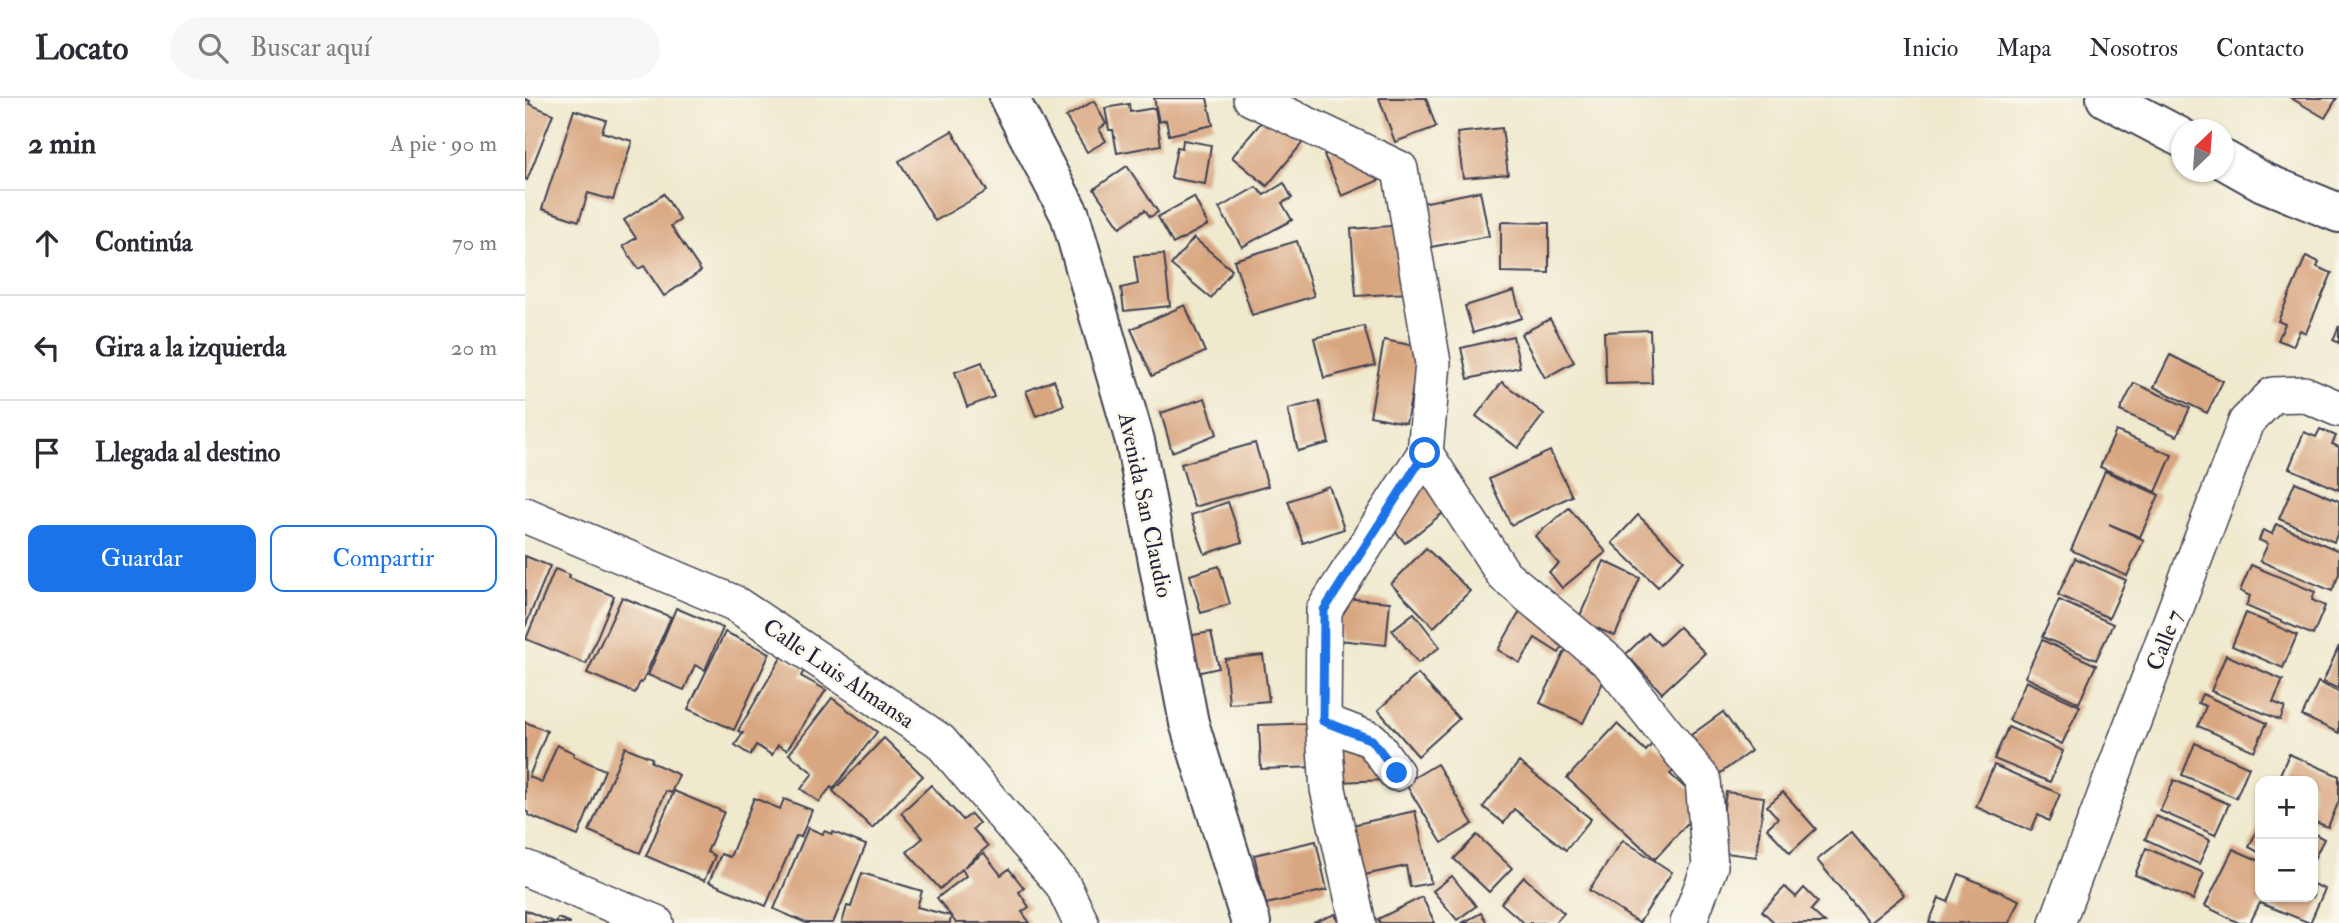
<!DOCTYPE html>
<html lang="es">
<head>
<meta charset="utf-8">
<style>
  :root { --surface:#fff; --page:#f7f7f7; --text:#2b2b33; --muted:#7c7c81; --line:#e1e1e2; --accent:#1a73e8 }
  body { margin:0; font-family:"IM FELL Double Pica",serif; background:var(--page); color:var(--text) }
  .controls { position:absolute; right:21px; bottom:21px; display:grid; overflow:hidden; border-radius:14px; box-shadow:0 2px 5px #0004 }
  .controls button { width:63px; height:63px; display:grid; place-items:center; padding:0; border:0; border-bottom:2px solid var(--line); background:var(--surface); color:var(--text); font:35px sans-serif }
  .compass { position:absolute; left:1646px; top:21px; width:63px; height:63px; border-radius:50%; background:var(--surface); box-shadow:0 2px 5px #0004; rotate:25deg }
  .stop { position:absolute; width:21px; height:21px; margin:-16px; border:5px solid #1a73e8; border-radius:50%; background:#fff }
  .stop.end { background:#1a73e8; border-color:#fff; box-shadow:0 2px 7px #0008 }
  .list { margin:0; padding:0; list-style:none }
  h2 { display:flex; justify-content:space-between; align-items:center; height:91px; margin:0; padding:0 28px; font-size:30px }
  h2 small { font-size:23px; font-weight:400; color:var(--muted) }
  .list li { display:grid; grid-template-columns:46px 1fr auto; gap:21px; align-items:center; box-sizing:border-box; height:105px; padding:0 28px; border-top:2px solid var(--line) }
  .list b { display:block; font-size:26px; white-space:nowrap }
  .list em { font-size:23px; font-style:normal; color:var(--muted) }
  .actions { display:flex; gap:14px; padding:21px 28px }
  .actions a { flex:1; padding:16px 0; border:2px solid var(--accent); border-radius:14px; text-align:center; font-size:24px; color:var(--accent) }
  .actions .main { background:var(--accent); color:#fff }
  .icon { flex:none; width:38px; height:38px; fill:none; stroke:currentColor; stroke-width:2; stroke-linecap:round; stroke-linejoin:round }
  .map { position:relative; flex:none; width:1814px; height:825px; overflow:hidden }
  header { display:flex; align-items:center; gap:42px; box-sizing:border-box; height:98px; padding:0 35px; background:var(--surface); border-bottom:2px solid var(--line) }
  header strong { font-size:33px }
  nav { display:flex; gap:38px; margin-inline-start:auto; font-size:24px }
  .search { width:490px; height:63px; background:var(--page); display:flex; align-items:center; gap:18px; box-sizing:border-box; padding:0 24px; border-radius:38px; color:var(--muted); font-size:26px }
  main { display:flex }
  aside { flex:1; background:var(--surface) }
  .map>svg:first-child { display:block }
  .building { fill:#d8a680 }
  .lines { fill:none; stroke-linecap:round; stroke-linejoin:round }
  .street-casing { stroke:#414051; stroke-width:38 }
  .secondary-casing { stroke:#414051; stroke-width:42 }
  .street { stroke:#fff; stroke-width:35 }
  .secondary { stroke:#fff; stroke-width:38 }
  .route { stroke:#1a73e8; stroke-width:9 }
  .labels { text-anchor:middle; stroke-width:5; stroke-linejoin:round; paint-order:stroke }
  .street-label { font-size:23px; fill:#22223b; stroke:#fbf7ec }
</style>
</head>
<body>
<header>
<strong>Locato</strong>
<div class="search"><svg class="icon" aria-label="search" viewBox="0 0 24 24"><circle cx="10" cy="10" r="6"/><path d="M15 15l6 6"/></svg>Buscar aquí</div>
<nav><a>Inicio</a><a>Mapa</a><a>Nosotros</a><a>Contacto</a></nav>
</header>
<main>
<aside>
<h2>2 min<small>A pie · 90 m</small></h2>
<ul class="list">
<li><svg class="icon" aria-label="ahead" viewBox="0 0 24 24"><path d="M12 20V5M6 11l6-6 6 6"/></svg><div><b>Continúa</b></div><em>70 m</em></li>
<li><svg class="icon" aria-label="left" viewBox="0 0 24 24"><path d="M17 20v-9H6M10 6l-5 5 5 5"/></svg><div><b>Gira a la izquierda</b></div><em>20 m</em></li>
<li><svg class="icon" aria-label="arrive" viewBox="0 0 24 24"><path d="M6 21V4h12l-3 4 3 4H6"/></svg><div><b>Llegada al destino</b></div></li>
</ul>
<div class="actions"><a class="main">Guardar</a><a>Compartir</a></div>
</aside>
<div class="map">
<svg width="1814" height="825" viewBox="0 0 1814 825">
  <rect width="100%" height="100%" fill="#fbf7ec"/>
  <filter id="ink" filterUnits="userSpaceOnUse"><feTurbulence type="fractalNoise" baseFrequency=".0143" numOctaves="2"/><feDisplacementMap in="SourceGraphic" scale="14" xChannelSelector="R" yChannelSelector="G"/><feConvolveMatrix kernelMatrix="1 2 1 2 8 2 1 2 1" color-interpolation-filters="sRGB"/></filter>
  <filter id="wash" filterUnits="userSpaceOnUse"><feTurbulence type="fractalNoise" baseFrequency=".00686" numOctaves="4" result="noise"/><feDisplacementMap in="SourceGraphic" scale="28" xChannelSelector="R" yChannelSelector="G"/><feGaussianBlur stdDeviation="1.57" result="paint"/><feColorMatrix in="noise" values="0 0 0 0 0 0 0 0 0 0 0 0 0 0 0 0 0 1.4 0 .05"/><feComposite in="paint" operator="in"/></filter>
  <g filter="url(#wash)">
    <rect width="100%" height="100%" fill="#efe9ce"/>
    <g id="blocks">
      <!-- building -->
      <g class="building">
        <polygon points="629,0 682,0 688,27 644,37 641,22 634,24"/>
        <polygon points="854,0 901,0 911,29 870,44"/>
        <polygon points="1766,0 1812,0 1800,20"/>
        <polygon points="0,1 5,3 4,6 28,16 2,82 0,81"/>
        <polygon points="569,3 581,26 574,31 581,43 562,54 541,19"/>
        <polygon points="604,6 605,14 630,10 636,47 592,55 588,32 584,32 580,10"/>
        <polygon points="49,12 81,22 77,34 107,43 88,102 63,95 54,123 17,111"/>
        <polygon points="744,15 779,43 742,88 707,59"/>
        <polygon points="977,30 983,76 938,80 932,35"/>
        <polygon points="427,33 462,93 410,123 374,63"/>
        <polygon points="838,39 857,81 817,98 799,57"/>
        <polygon points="658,42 686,47 680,86 646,80 652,49 657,50"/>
        <polygon points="602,68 633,114 625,119 620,112 595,129 569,91"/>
        <polygon points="759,85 767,100 757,105 767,122 717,149 694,110 731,89 739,97"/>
        <polygon points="955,93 964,138 906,149 897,105"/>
        <polygon points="139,96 155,122 146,128 176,173 139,198 119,168 113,171 98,148 111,140 99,122"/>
        <polygon points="669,99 683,127 648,146 633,119"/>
        <polygon points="976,124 1024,125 1024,175 976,174"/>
        <polygon points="879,127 883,195 831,198 826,131"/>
        <polygon points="669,140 707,172 686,200 646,167"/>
        <polygon points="772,143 789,198 727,217 709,162"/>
        <polygon points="639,156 645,208 599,213 596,190 613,186 609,158"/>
        <polygon points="1781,158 1794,164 1792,169 1807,175 1781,235 1775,232 1768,248 1753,242 1760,226 1753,223"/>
        <polygon points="989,193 997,220 948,235 940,208"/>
        <polygon points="660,207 680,254 627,278 606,231"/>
        <polygon points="1025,221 1049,264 1020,280 996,236"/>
        <polygon points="839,228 850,267 799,280 789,240"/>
        <polygon points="1814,228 1814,245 1808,242"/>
        <polygon points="1125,232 1127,285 1081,286 1079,234"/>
        <polygon points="988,238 995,269 943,281 936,250"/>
        <polygon points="859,242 896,249 881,325 845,318"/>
        <polygon points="1645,257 1698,283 1682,315 1629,289"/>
        <polygon points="457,264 469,299 442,309 430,274"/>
        <polygon points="529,282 539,307 511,318 501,293"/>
        <polygon points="977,284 1019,316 993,350 951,318"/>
        <polygon points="1609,285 1665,310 1652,338 1595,313"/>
        <polygon points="680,300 692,336 647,354 636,315"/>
        <polygon points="794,303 804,345 773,353 763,311"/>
        <polygon points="1795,331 1811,338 1807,346 1814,349 1814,392 1764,370 1779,334 1791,339"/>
        <polygon points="1591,333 1647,357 1631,394 1575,369"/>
        <polygon points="730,345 743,388 669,409 656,366"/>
        <polygon points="1025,353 1047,398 986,427 964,381"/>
        <polygon points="1580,373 1634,397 1615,439 1584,426 1619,442 1602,478 1546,452"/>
        <polygon points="904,378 928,407 880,445 861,421"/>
        <polygon points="1770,384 1814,403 1814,432 1809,444 1754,421"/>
        <polygon points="804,388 819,431 778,445 763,403"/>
        <polygon points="703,404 717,444 680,456 666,417"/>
        <polygon points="1044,410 1081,454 1037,490 1024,474 1034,466 1010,438"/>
        <polygon points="1113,417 1159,462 1133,489 1087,445"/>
        <polygon points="1751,426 1814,453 1814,476 1807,493 1735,463 1743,446 1734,442 1738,432 1747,436"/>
        <polygon points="901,450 945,493 909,529 866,486"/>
        <polygon points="0,458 25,468 0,529"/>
        <polygon points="1550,460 1601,482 1584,520 1533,497"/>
        <polygon points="1079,463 1115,480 1090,538 1053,522"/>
        <polygon points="1726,467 1790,494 1787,502 1800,508 1788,537 1721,508 1725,498 1715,493"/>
        <polygon points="694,468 705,506 676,515 665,477"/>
        <polygon points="30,471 45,477 44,480 89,498 61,566 1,541"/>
        <polygon points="97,499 146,519 117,585 115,584 110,595 62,575"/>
        <polygon points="817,500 865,504 861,547 814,542"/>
        <polygon points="1534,502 1588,526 1571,562 1517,539"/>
        <polygon points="998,508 1045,535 1034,555 1010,540 995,565 973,552"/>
        <polygon points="151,510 198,530 180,572 170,567 159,592 123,577"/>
        <polygon points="889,515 915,549 893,565 867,532"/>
        <polygon points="1721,515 1772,537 1758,570 1707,548"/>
        <polygon points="1154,529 1180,555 1137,595 1101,556 1123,535 1135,547"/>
        <polygon points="200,534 245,555 209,632 163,611"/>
        <polygon points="686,534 694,570 671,575 663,538"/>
        <polygon points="1517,542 1571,567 1554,605 1500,579"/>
        <polygon points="1043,547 1086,568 1058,625 1015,605"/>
        <polygon points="1814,548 1814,591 1798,584"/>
        <polygon points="738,557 744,603 704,606 700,561"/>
        <polygon points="1701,557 1758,582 1748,604 1760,609 1755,622 1686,593"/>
        <polygon points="257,558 280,571 276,578 301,592 262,652 253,647 247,657 231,647 225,657 210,647 218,635 213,633"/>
        <polygon points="893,576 934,621 893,658 853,612"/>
        <polygon points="1501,583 1555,608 1537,646 1484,622"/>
        <polygon points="1793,584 1814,594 1814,635 1777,618"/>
        <polygon points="1677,596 1742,625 1729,653 1673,628 1681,608 1673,605"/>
        <polygon points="307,600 352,634 308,691 306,689 294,704 276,691 288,675 264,656"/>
        <polygon points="1198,614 1226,653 1194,676 1166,637"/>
        <polygon points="0,624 22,633 4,679 17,684 32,647 49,655 48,658 80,672 53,738 3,717 4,715 0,713"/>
        <polygon points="789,625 791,669 736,671 734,627"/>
        <polygon points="1092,626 1121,653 1127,646 1153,669 1145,676 1179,707 1130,761 1042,680"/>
        <polygon points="1483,629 1538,653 1525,684 1469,661"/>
        <polygon points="810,638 848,647 862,682 812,684"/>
        <polygon points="359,640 398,678 347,730 308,693"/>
        <polygon points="1670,645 1724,669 1711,700 1657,677"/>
        <polygon points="100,649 127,660 126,664 154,677 146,695 141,693 115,755 64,733"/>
        <polygon points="1764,656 1814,678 1814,703 1803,729 1788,723 1788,683 1752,683"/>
        <polygon points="994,664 1066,721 1041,752 989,711 979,725 958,709"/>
        <polygon points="912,666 948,726 917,745 880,685"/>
        <polygon points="1469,667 1535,696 1524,723 1513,717 1506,733 1451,709"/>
        <polygon points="1649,682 1704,706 1690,737 1635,713"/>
        <polygon points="406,687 438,722 446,716 454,725 448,731 463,748 439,769 459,755 476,777 484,771 499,790 494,794 504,809 497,814 505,825 431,825 426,818 425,825 317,825 322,808 326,809 337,775 397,793 392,809 426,818 412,800 441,778 437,771 415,791 382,754 398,740 376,715"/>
        <polygon points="149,693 199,714 182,754 190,758 179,783 121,758"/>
        <polygon points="1201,694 1239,699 1231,759 1193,754"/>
        <polygon points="1258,694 1291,731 1265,755 1242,730 1253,720 1242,708"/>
        <polygon points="229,700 255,711 259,701 287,712 276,739 271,738 241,808 184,784 196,756 205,759"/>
        <polygon points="890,713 906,785 885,789 881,768 830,779 818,729"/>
        <polygon points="1631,718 1685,742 1674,766 1620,741"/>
        <polygon points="1735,726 1735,755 1724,749"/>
        <polygon points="283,730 298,736 299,733 307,736 308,734 341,747 308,825 281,825 249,811"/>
        <polygon points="1327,734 1379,797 1344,825 1292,762"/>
        <polygon points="1788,735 1799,741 1788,763"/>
        <polygon points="952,737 987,770 964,794 929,761"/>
        <polygon points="1098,742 1147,774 1114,825 1064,792"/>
        <polygon points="791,743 802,792 741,806 729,757"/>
        <polygon points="1621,750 1679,775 1668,802 1610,777"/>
        <polygon points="1708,751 1735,763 1735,799 1788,799 1788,786 1800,791 1785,825 1735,805 1725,825 1714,825 1680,808"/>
        <polygon points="1434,776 1494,802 1484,825 1404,825 1414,800 1423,804"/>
        <polygon points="927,778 951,808 932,822 908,793"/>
        <polygon points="999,779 1039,815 1030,825 999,825 976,805"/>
        <polygon points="1260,789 1271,799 1279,790 1293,804 1286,812 1300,825 1250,825 1237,813"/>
        <polygon points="897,799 910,825 855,825 853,821"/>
        <polygon points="0,812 30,825 33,820 46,825 0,825"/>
        <polygon points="956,815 962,825 937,825"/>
        <polygon points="810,816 814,825 788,825"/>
      </g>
    </g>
  </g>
  <g filter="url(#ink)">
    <use href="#blocks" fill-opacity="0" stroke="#414051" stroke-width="2"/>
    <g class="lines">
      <!-- street casing -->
      <g class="street-casing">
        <g id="street">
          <polyline points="726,0 875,71 908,265 900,355 979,477 1085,565 1178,682 1185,768 1163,825"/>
          <polyline points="0,417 209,505 415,643 538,787 556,825"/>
          <polyline points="798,623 847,642 871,675"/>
          <polyline points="0,770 131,825"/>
          <polyline points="833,825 803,691 798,623 799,512 900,355"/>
          <polyline points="1532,825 1721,324 1748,297 1779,296 1814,311"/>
        </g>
      </g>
      <!-- secondary casing -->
      <g class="secondary-casing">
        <g id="secondary">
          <polyline points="484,0 545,117 610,343 664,625 726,825"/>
          <polyline points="1581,0 1657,40"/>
          <polyline points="1699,62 1738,84 1814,115"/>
        </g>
      </g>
      <!-- street -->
      <use href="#street" class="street"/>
      <!-- secondary -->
      <use href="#secondary" class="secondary"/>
    </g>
  </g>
  <g class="lines" filter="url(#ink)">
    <!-- route -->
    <polyline class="route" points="872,675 847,642 798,623 799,512 900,355"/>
  </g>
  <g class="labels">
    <!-- street labels -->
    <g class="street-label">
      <text transform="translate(621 407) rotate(78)" y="8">Avenida San Claudio</text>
      <text transform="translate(1639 542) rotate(-69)" y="8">Calle 7</text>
      <text transform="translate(314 575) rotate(34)" y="8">Calle Luis Almansa</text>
    </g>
  </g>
</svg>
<div class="controls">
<button>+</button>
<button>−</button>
</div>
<svg class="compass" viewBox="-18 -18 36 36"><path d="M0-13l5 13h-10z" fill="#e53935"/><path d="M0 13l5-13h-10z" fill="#7c7c81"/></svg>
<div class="stop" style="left:900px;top:355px"></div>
<div class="stop end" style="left:872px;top:675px"></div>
</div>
</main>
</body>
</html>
